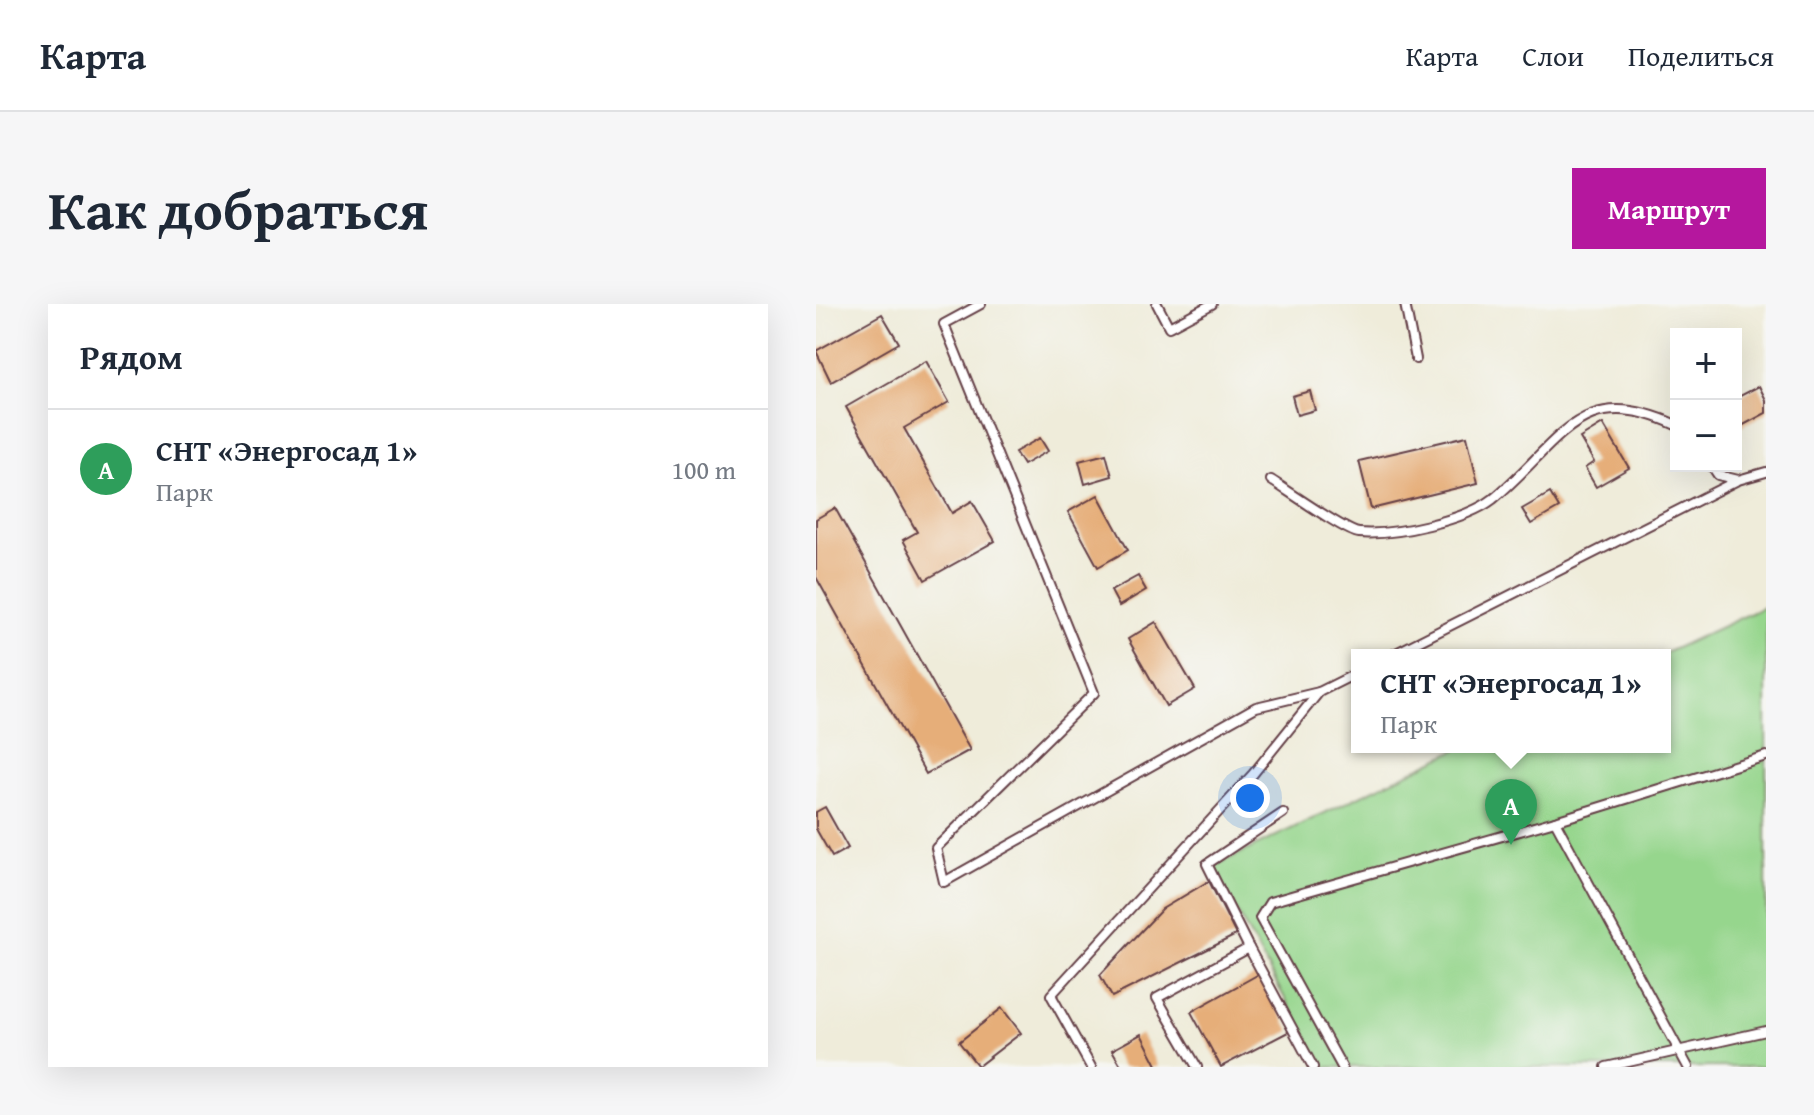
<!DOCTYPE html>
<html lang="ru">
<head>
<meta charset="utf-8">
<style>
  :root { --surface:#fff; --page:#f6f6f7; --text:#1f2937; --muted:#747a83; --line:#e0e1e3; --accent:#b5179e }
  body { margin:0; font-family:"Gentium Book Plus",serif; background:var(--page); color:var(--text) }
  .controls { position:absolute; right:24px; top:24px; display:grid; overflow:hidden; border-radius:0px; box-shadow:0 8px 32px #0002 }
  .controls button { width:72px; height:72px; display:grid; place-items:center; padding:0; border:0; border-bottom:2px solid var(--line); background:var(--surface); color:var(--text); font:40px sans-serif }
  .you { position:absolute; left:434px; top:494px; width:28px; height:28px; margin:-20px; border:6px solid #fff; border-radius:50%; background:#1a73e8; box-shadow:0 0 0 12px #1a73e833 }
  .badge { display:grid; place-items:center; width:52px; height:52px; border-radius:50%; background:var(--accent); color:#fff; font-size:26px; font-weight:700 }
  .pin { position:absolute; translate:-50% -66px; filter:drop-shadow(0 2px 4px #0008) }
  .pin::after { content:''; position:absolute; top:42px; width:28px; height:24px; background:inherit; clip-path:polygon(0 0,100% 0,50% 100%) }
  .popup { position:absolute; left:535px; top:345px; width:320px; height:104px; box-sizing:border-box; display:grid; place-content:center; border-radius:0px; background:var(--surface); filter:drop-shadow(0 2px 6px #0005); font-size:26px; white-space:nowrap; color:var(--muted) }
  .popup b { font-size:30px; color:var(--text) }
  .popup::after { content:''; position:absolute; left:50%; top:100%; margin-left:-16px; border:16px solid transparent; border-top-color:var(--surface) }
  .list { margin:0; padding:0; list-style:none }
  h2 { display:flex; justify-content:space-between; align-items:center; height:104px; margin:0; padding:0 32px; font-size:34px }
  h2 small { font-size:26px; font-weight:400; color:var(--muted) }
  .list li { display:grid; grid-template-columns:52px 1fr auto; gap:24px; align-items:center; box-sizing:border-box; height:120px; padding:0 32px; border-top:2px solid var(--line) }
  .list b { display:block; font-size:30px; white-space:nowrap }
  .list p { margin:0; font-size:26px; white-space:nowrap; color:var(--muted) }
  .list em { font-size:26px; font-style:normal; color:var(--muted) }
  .map { position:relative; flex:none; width:950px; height:763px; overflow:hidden; border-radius:0px }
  header { display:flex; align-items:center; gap:48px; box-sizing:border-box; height:112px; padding:0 40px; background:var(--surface); border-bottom:2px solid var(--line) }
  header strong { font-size:38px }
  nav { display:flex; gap:44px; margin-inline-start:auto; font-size:28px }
  .intro { display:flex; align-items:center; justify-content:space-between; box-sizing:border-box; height:192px; padding:0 48px }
  h1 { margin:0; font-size:56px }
  .button { padding:20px 36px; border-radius:0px; background:var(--accent); color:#fff; font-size:28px; font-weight:700 }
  main { display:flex; gap:48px; padding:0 48px }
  aside { flex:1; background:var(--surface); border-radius:0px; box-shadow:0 8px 32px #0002 }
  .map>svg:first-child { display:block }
  .green { fill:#96d68d; stroke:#707a5c; stroke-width:2 }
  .building { fill:#e6ae79 }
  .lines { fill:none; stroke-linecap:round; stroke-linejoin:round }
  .service-casing { stroke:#633e45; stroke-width:12 }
  .service { stroke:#fff; stroke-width:8 }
</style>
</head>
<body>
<header>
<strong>Карта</strong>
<nav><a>Карта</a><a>Слои</a><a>Поделиться</a></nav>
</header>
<div class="intro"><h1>Как добраться</h1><a class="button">Маршрут</a></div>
<main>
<aside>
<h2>Рядом<small></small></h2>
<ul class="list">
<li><span class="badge" style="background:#2e9e5b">A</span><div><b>СНТ «Энергосад 1»</b><p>Парк</p></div><em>100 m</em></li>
</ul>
</aside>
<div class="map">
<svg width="950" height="763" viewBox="0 0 950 763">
  <rect width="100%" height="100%" fill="#f6f6f2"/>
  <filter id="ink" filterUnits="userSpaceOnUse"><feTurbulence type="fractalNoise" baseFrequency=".0125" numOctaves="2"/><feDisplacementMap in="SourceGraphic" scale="16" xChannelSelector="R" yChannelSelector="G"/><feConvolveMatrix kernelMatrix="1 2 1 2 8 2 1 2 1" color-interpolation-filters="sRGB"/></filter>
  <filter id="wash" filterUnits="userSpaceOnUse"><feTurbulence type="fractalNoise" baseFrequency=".006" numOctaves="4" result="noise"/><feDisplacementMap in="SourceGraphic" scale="32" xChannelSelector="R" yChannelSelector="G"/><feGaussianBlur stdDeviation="1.8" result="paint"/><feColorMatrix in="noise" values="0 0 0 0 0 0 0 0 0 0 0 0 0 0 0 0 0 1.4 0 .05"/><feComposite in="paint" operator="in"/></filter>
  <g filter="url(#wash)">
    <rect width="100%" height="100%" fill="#efecda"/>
    <!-- green -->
    <polygon class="green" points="950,302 950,763 507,763 396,563 646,443 849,443 849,351 845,351"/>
    <g id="blocks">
      <!-- building -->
      <g class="building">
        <polygon points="66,10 83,39 15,78 0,47"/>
        <polygon points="110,57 133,98 88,124 136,209 156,197 179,237 109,276 87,236 101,228 30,103"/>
        <polygon points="943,82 950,96 950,109 920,125 920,94"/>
        <polygon points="494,87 499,106 481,111 476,92"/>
        <polygon points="787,120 813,164 780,183 769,164 778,158 764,134"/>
        <polygon points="651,132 662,179 555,205 543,157"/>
        <polygon points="224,134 232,147 207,161 199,148"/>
        <polygon points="290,150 296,172 269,180 263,157"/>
        <polygon points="734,189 743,204 715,220 706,205"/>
        <polygon points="282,191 312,246 282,263 252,208"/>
        <polygon points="19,204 154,446 110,470 0,273 0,215"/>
        <polygon points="322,272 330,286 303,302 295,287"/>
        <polygon points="340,318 379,385 350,402 312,335"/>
        <polygon points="9,503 32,544 16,553 0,525 0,508"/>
        <polygon points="393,577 420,631 296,693 284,671 346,605"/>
        <polygon points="443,670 474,727 405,763 375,708"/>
        <polygon points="186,704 205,729 162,762 143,738"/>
        <polygon points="325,730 342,763 306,763 296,746"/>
      </g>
    </g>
  </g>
  <g filter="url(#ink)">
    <use href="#blocks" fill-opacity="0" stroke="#633e45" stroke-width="2"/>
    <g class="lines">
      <!-- service casing -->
      <g class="service-casing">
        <g id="service">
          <polyline points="165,0 128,20 278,389 120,544 128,578 440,403 503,388 541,369"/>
          <polyline points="341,0 353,23 396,0"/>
          <polyline points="589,0 600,55"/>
          <polyline points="896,162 902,171 922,176 950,168"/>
          <path d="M 455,176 C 471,186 530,228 543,229 C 578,232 650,216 677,195 C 744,140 763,76 860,121"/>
          <polyline points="576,351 922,176"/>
          <polyline points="739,517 872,763"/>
          <polyline points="433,644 391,560 467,509"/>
          <polyline points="275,763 235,691 437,470 503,388"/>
          <polyline points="381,763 341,694 433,644 497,763"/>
          <polyline points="526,763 444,614 454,598 739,517 950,452"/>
          <polyline points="790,763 950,727"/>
        </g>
      </g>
      <!-- service -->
      <use href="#service" class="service"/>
    </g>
  </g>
</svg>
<div class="controls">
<button>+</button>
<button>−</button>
</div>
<div class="you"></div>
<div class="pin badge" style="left:695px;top:541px;background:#2e9e5b">A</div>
<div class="popup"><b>СНТ «Энергосад 1»</b>Парк</div>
</div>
</main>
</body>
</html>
